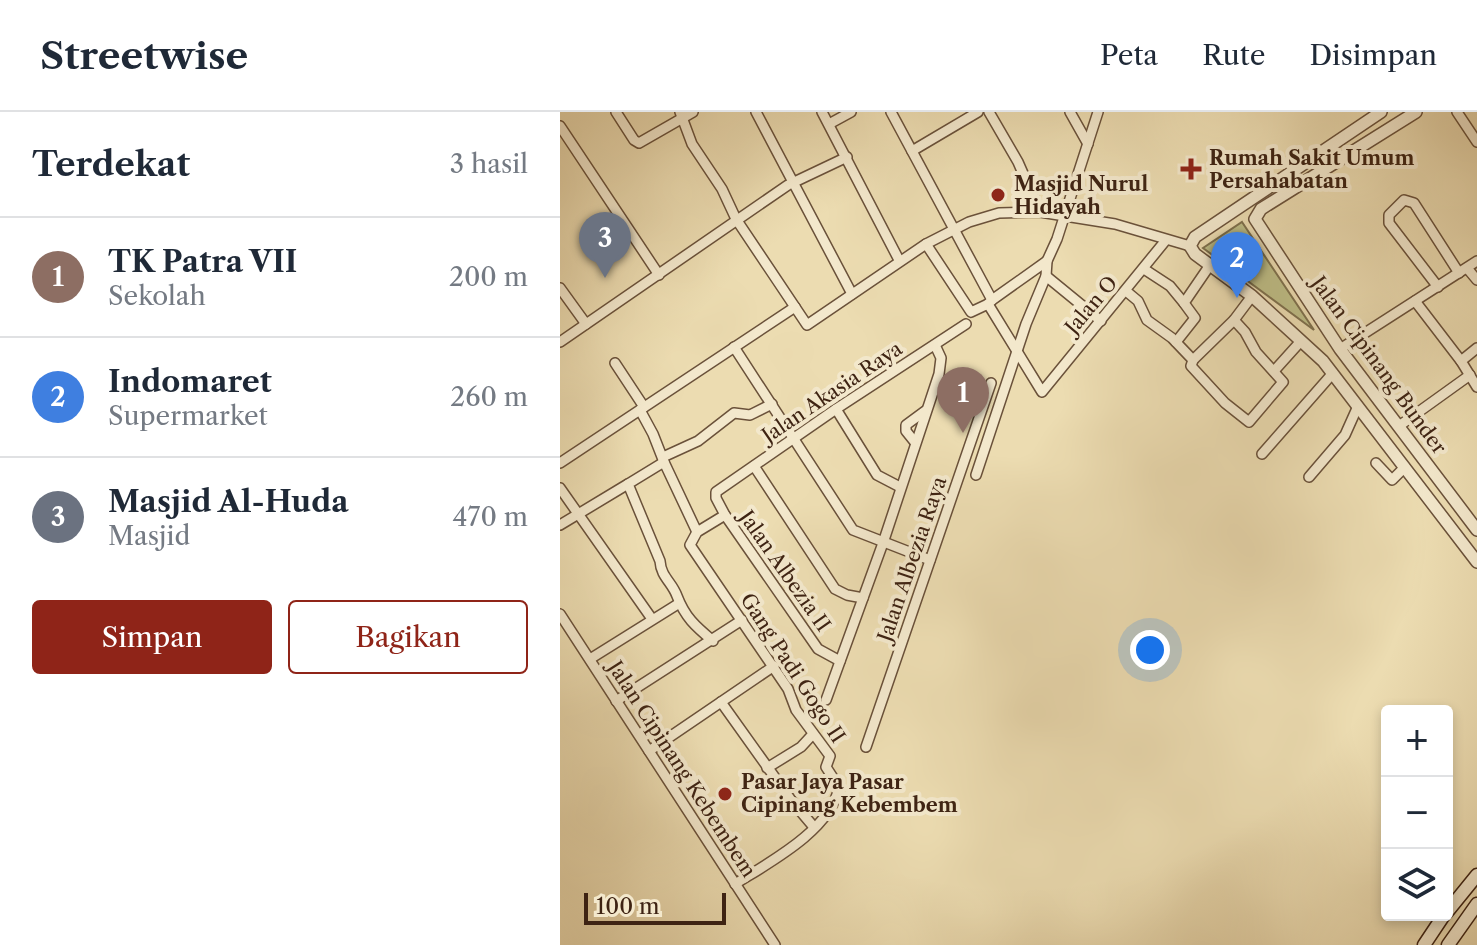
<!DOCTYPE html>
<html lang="id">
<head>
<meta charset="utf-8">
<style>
  :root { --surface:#fff; --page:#f2f2f3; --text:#1f2937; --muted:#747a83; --line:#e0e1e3; --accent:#8f2418 }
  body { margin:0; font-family:"Libre Caslon Text",serif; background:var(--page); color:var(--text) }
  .controls { position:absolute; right:24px; bottom:24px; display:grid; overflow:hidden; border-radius:8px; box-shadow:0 4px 12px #0003 }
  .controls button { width:72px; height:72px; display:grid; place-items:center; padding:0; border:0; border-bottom:2px solid var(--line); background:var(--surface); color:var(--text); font:40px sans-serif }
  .scale { position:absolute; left:24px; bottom:20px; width:142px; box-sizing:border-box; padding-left:8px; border:4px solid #3e2313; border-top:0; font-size:22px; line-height:28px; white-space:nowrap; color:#3e2313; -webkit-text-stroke:6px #f3e8cc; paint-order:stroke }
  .you { position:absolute; left:590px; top:538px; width:28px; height:28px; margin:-20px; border:6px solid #fff; border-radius:50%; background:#1a73e8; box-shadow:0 0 0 12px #1a73e833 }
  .badge { display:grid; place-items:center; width:52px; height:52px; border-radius:50%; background:var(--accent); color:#fff; font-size:26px; font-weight:700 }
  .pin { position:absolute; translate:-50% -66px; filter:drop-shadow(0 2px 4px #0008) }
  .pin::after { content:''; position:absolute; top:42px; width:28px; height:24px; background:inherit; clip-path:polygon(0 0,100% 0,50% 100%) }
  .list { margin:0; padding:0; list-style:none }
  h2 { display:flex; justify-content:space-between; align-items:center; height:104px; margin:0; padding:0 32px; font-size:34px }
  h2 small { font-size:26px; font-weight:400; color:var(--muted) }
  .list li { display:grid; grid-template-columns:52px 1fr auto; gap:24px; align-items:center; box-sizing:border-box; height:120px; padding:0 32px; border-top:2px solid var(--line) }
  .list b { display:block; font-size:30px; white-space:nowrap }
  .list p { margin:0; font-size:26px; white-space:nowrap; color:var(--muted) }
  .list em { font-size:26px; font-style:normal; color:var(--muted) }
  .actions { display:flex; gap:16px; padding:24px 32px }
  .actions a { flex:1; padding:18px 0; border:2px solid var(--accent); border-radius:8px; text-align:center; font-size:28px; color:var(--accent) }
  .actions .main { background:var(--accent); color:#fff }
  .icon { flex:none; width:44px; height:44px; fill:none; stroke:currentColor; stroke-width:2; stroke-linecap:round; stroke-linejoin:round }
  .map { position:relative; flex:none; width:917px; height:833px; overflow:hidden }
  header { display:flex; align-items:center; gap:48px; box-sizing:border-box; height:112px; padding:0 40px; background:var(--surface); border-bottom:2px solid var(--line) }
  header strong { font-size:38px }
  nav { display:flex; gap:44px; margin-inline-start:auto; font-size:28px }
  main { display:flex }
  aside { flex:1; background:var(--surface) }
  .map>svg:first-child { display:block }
  .green { fill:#bebe87; stroke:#7e704d; stroke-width:2 }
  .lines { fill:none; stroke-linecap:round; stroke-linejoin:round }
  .minor-casing { stroke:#6a513a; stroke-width:12 }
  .tertiary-casing { stroke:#6a513a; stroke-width:14 }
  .secondary-casing { stroke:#3e2313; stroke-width:15 }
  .minor { stroke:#f3e8cc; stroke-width:9 }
  .tertiary { stroke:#f3e8cc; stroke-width:11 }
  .secondary { stroke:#f3e8cc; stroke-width:12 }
  .poi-dot { fill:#8f2418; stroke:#f3e8cc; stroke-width:3 }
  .labels { text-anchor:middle; stroke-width:8; stroke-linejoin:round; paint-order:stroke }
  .poi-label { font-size:20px; font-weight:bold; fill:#3e2313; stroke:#f3e8cc; text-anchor:start }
  .street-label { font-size:20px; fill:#3e2313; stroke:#f3e8cc }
</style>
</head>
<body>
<header>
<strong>Streetwise</strong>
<nav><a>Peta</a><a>Rute</a><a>Disimpan</a></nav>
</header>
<main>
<aside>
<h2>Terdekat<small>3 hasil</small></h2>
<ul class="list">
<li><span class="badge" style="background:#8d6e63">1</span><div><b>TK Patra VII</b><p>Sekolah</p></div><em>200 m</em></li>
<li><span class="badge" style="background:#3f7fe0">2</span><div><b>Indomaret</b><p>Supermarket</p></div><em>260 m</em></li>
<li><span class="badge" style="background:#6b7280">3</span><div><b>Masjid Al-Huda</b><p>Masjid</p></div><em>470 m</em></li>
</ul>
<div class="actions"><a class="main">Simpan</a><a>Bagikan</a></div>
</aside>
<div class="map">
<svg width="917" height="833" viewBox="0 0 917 833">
  <rect width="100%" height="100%" fill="#ecdcb1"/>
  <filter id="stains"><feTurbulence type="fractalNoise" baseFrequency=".0025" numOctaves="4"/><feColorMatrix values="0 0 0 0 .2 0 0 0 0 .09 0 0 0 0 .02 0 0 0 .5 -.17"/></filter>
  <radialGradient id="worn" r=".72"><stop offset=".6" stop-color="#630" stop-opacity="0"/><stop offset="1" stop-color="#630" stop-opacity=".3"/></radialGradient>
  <!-- green -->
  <polygon class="green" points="682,110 754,218 643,136"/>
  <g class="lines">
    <!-- minor casing -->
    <g class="minor-casing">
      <g id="minor">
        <polyline points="56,0 74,28 79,31 133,0"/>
        <polyline points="120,0 132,32 162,77 176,107 247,213 366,132 409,110 439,101 480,100 555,112 630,134"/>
        <polyline points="196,0 292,182"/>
        <polyline points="262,0 339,148"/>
        <polyline points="331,0 432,188 428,192 482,280 606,128"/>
        <polyline points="429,0 458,50 480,100"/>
        <polyline points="510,0 528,32"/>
        <polyline points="897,0 917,30"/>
        <polyline points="269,12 291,0"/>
        <polyline points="0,14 99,163"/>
        <polyline points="352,39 418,0"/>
        <polyline points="366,132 411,200 428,192"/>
        <polyline points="907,156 917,168"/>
        <polyline points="584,157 610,174 624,191"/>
        <polyline points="486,164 541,209"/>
        <polyline points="878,175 829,111 829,103 844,88 854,91 899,161"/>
        <polyline points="0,176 26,212"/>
        <polyline points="566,179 578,189 587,208 612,226 633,248 631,254 665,291 689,310 723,270 696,240 685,220 674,208"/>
        <polyline points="432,188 487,149"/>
        <polyline points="855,189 901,249"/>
        <polyline points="0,230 228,73 287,45"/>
        <polyline points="616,230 635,206 624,191 650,153"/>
        <polyline points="174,235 293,418 370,448"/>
        <polyline points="917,236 901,249 917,275"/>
        <polyline points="780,237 917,149"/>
        <polyline points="633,248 674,208 692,184"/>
        <polyline points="55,251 84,295"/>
        <polyline points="714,259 741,229"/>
        <polyline points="276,297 317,363 340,375"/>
        <polyline points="80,298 93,322 104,350 137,420"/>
        <polyline points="839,314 910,263"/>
        <polyline points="354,329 346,319 346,313 365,299"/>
        <polyline points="702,342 773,261"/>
        <polyline points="103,345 138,329 174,301 190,303 212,292"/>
        <path d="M 104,350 L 68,372 L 100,449 C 101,465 112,470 117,484 C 125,505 135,514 153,529"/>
        <polyline points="0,351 235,195"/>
        <polyline points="816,351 832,368 845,355"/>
        <polyline points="194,354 275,477 287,483 303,486"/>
        <polyline points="416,363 466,212 486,164 487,149 497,127 538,0"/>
        <polyline points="749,365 785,323 798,294"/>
        <polyline points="0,376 92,507"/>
        <path d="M 165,403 L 137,420 L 130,433 L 228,577 L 236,598 L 270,644 L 266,655 L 279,675 C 271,718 210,750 175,772"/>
        <polyline points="0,413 68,372"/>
        <polyline points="0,502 215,833"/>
        <polyline points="30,547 118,492"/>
        <polyline points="280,549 258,537 165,403 156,386 156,380 276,297 406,212"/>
        <polyline points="266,588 323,431 379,262 381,246 375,233"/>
        <polyline points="56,589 182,508"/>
        <polyline points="161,590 231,688 253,714"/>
        <polyline points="306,635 431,271"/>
        <polyline points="89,639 214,554"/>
        <polyline points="207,656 241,635 253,622"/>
      </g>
    </g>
    <!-- tertiary casing -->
    <g class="tertiary-casing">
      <g id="tertiary">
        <polyline points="821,0 635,125 630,134 635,142 692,184 763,249 917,450"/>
        <polyline points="856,0 701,97 695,107 780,237 917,418"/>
      </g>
    </g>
    <!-- secondary casing -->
    <g class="secondary-casing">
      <g id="secondary">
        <polyline points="887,800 917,763"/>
        <polyline points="864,833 884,803"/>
        <polyline points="888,833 917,792"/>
      </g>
    </g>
    <!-- minor -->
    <use href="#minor" class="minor"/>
    <!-- tertiary -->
    <use href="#tertiary" class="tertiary"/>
    <!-- secondary -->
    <use href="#secondary" class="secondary"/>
  </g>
  <!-- markers -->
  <g class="poi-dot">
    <path d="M627 45h8v8h8v8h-8v8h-8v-8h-8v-8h8z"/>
    <circle cx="438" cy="83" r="8"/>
    <circle cx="165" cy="682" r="8"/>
  </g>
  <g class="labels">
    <!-- poi labels -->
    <g class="poi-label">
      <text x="649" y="53">Rumah Sakit Umum<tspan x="649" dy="23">Persahabatan</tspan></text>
      <text x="454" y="79">Masjid Nurul<tspan x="454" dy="23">Hidayah</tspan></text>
      <text x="181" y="677">Pasar Jaya Pasar<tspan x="181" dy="23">Cipinang Kebembem</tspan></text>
    </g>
    <!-- street labels -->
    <g class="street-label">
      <text transform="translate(531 193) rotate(-50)" y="7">Jalan O</text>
      <text transform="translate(819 253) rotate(54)" y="7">Jalan Cipinang Bunder</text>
      <text transform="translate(272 280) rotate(-34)" y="7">Jalan Akasia Raya</text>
      <text transform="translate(352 447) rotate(-71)" y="7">Jalan Albezia Raya</text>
      <text transform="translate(225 459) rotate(55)" y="7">Jalan Albezia II</text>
      <text transform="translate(233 556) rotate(57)" y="7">Gang Padi Gogo II</text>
      <text transform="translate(122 657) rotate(57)" y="7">Jalan Cipinang Kebembem</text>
    </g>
  </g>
  <rect width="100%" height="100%" filter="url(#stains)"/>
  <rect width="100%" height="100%" fill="url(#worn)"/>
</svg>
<div class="controls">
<button>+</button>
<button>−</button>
<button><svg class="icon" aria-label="layers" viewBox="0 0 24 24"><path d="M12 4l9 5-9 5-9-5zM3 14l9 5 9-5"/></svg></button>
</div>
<div class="scale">100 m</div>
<div class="you"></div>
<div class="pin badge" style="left:403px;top:321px;background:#8d6e63">1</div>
<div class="pin badge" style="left:677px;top:186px;background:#3f7fe0">2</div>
<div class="pin badge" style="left:45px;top:166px;background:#6b7280">3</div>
</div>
</main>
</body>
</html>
